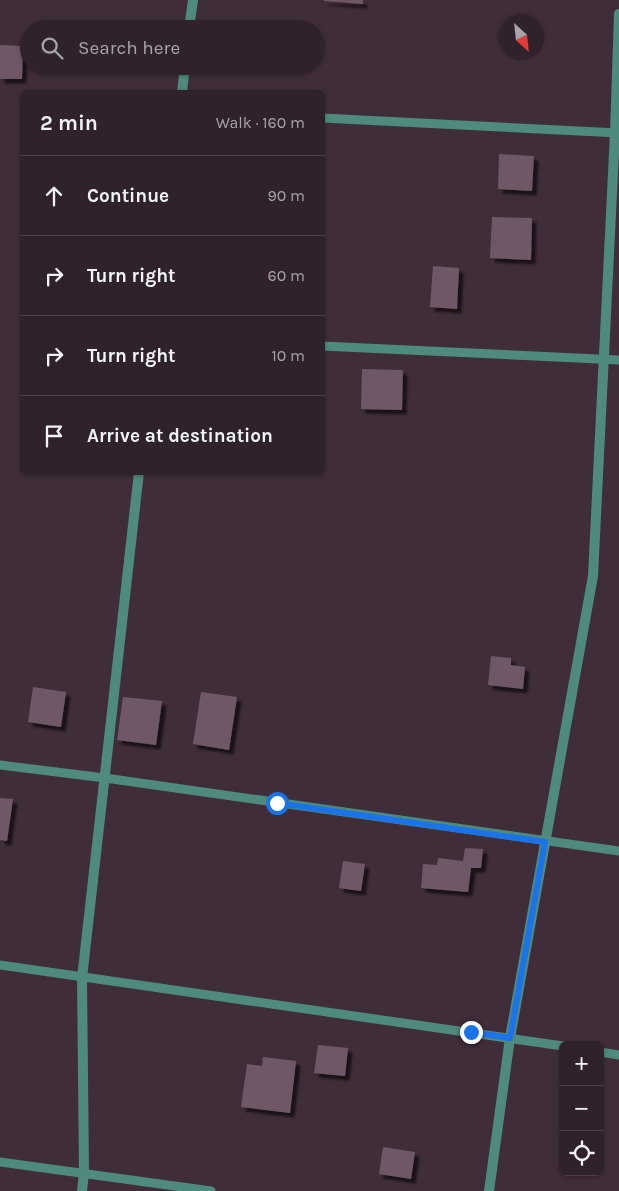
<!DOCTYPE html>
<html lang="en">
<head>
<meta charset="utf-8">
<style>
  :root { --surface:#2f222c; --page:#3b2f38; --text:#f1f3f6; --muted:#a7a4a9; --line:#4a3f48 }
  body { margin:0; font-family:Karla,sans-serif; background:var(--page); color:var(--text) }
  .controls { position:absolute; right:15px; bottom:15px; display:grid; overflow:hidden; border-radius:8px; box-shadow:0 1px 4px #0004 }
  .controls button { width:45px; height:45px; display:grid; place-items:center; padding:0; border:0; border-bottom:1px solid var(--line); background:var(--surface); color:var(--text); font:25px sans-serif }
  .compass { position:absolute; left:499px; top:15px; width:45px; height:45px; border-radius:50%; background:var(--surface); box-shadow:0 1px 4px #0004; rotate:153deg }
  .stop { position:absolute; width:15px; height:15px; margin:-11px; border:4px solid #1a73e8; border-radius:50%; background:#fff }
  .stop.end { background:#1a73e8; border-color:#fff; box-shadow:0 1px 5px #0008 }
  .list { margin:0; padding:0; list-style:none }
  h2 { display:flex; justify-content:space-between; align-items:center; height:65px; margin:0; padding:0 20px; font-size:21px }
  h2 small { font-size:16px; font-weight:400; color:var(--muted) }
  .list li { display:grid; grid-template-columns:32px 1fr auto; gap:15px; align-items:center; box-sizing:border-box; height:80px; padding:0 20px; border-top:1px solid var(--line) }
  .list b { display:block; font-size:19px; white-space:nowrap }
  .list em { font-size:16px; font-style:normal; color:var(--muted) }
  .icon { flex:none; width:28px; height:28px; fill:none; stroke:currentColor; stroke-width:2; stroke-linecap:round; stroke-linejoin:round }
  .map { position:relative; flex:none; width:619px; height:1191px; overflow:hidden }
  .search { position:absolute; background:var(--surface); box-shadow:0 1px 4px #0004; left:20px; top:20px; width:305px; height:55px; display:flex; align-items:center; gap:12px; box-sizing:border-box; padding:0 18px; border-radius:28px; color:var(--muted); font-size:19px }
  .panel { position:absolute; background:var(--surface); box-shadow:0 1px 4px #0004; left:20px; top:90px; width:305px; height:385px; border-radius:8px }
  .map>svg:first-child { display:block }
  .building { fill:#6e5967; filter:url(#shadow) }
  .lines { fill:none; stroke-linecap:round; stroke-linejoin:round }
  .lane { stroke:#4e8a7d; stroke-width:9 }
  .street { stroke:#4e8a7d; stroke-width:10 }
  .route { stroke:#1a73e8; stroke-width:6 }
</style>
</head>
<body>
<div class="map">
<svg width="619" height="1191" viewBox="0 0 619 1191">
  <defs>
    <filter id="shadow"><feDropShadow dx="4.5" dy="4.5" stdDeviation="1" flood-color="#0009"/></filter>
  </defs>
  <rect width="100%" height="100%" fill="#3f2d3a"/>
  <!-- building -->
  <g class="building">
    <polygon points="324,0 363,0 363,4 324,1"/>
    <polygon points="0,45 23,46 22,79 0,79"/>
    <polygon points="499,154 534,156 532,191 498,189"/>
    <polygon points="492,217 532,218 531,260 490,258"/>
    <polygon points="433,266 459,268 457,309 430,307"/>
    <polygon points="362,369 403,370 402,410 361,409"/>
    <polygon points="491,656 511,658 511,665 525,667 523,689 488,685"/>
    <polygon points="33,687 66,692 61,727 28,722"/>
    <polygon points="201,692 237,697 229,750 193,744"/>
    <polygon points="123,697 162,701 156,745 117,740"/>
    <polygon points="0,798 13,799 7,841 0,840"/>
    <polygon points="465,848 483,849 481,868 471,868 468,892 421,888 423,864 437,865 438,858 463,861"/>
    <polygon points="343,861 365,864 361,891 339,888"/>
    <polygon points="318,1045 348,1048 345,1076 314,1073"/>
    <polygon points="263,1057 296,1061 290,1113 241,1107 247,1064 262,1066"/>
    <polygon points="383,1147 415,1152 411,1179 379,1174"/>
  </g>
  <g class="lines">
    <!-- lane -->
    <g class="lane">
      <polyline points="322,118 619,133"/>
      <polyline points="322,346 619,360"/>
      <polyline points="0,765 105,778 619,851"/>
      <polyline points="0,965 563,1046"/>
      <polyline points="600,1052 619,1055"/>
      <polyline points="0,1162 211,1191"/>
    </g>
    <!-- street -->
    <g class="street">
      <polyline points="189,29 193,0"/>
      <polyline points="182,92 185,66"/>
      <polyline points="82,1191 84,1173 82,978 139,472"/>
      <polyline points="489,1191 510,1038 593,576 615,133 619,14"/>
    </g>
  </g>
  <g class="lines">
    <!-- route -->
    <polyline class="route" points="277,803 545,842 510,1038 471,1032"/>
  </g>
</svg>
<div class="controls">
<button>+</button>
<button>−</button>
<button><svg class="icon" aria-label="locate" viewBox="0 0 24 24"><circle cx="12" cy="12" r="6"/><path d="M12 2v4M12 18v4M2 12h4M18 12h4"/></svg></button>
</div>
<svg class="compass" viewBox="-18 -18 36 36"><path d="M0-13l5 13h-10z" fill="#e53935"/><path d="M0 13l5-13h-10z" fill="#a7a4a9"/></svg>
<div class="stop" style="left:277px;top:803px"></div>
<div class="stop end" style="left:471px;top:1032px"></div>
<div class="search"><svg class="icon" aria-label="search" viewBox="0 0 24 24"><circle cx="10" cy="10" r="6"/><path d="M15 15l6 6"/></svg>Search here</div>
<section class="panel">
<h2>2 min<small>Walk · 160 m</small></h2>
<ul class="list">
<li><svg class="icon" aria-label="ahead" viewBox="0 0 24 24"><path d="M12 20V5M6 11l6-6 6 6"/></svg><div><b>Continue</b></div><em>90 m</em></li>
<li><svg class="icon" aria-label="right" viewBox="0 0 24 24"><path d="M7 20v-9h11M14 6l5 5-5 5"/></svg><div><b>Turn right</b></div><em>60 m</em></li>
<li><svg class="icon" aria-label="right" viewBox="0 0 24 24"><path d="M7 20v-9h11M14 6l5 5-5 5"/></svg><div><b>Turn right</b></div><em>10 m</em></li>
<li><svg class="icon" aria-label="arrive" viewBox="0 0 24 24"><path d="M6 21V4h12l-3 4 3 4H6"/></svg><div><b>Arrive at destination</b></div></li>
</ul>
</section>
</div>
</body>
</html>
